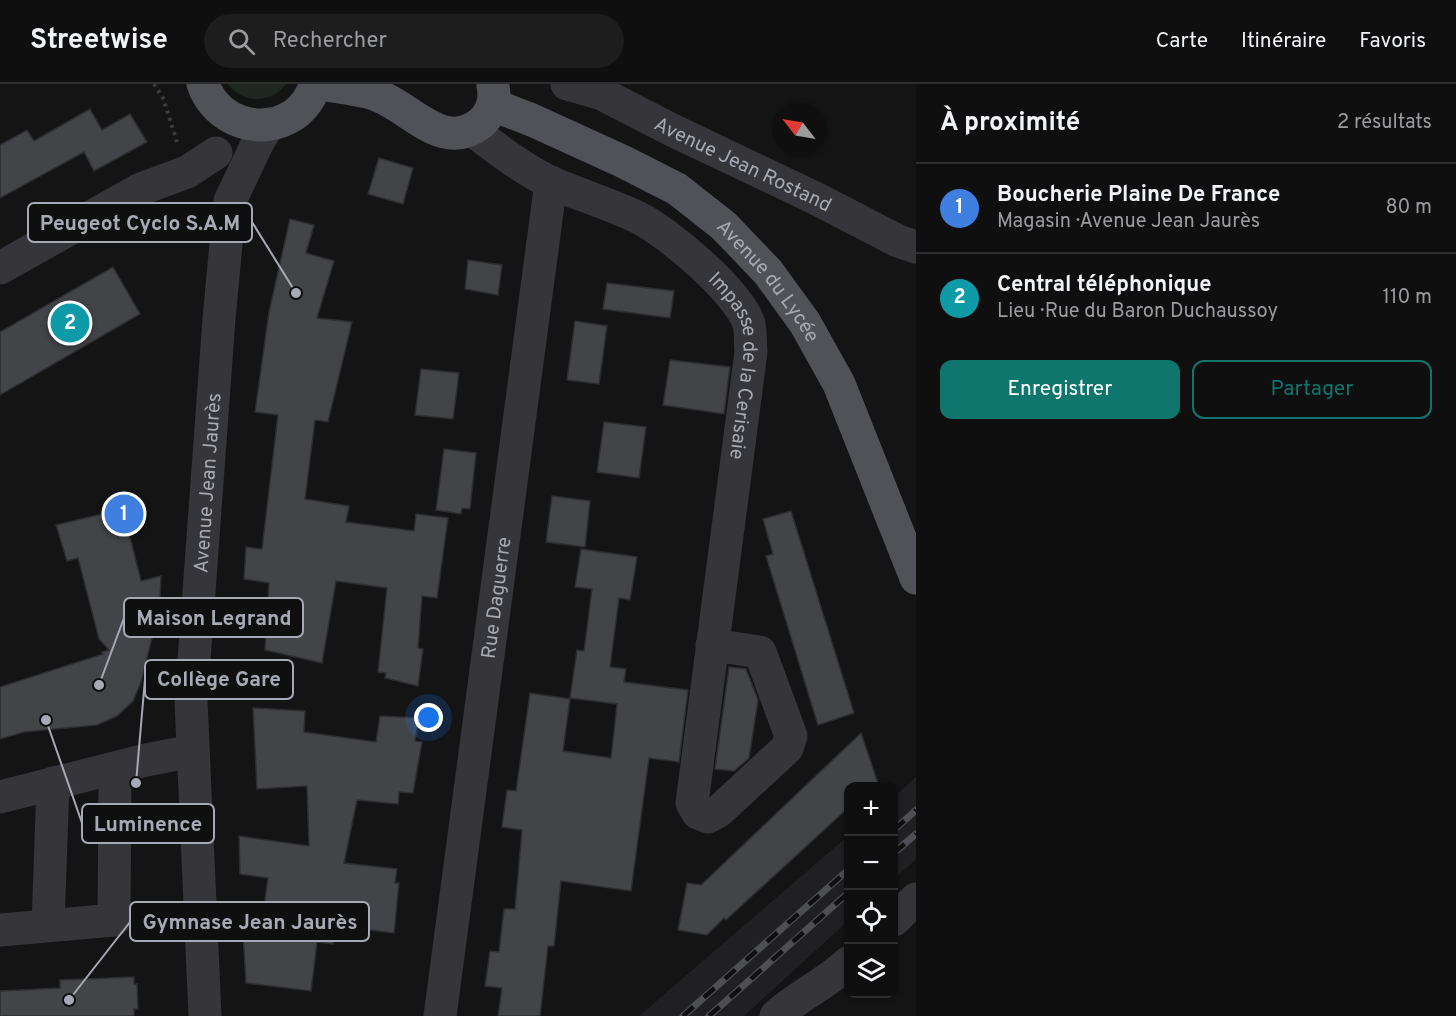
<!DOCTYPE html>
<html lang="fr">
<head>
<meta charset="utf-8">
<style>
  :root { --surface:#0f0f10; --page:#1d1d1e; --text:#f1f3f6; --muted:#9b9c9f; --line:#2f2f30; --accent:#0f766e }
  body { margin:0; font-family:Overpass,sans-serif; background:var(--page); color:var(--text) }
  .controls { position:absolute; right:18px; bottom:18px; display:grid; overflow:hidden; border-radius:12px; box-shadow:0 2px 4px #0004 }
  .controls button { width:54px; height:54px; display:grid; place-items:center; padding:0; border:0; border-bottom:2px solid var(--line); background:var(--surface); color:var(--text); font:30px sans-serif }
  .compass { position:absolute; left:772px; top:18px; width:54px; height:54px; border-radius:50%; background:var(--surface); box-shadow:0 2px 4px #0004; rotate:301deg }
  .you { position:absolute; left:429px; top:634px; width:21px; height:21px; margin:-15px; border:4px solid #fff; border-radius:50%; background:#1a73e8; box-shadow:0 0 0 9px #1a73e833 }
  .badge { display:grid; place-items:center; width:39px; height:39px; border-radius:50%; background:var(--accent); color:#fff; font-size:20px; font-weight:700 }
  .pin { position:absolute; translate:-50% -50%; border:3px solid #fff; box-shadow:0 2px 6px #0006 }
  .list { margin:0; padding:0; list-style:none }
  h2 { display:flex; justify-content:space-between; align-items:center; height:78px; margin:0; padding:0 24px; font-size:26px }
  h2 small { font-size:20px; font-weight:400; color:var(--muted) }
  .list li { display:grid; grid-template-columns:39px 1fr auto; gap:18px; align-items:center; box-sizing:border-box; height:90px; padding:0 24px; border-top:2px solid var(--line) }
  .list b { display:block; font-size:22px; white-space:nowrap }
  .list p { margin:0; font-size:20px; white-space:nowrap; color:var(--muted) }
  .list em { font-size:20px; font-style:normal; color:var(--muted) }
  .actions { display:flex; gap:12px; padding:18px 24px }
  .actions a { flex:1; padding:14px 0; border:2px solid var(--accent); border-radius:12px; text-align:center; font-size:21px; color:var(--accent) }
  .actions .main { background:var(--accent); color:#fff }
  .icon { flex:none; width:33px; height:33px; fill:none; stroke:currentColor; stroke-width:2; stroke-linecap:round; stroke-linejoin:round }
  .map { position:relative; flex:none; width:916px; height:932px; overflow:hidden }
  header { display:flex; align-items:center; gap:36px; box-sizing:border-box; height:84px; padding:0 30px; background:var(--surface); border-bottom:2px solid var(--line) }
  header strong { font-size:28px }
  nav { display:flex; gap:33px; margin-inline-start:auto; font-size:21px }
  .search { width:420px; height:54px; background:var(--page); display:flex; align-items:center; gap:15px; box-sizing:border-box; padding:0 21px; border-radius:33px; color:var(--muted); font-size:22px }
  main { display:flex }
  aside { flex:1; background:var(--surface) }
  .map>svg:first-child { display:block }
  .built { fill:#202022 }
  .green { fill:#202721 }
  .building { fill:#434448; stroke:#2e2e31; stroke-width:1.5 }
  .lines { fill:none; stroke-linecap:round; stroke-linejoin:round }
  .path { stroke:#3b3c41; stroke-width:4; stroke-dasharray:3 4.5; stroke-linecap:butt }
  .minor { stroke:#35353a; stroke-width:33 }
  .major { stroke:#515258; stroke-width:33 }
  .rail-casing { stroke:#4e4f54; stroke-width:7 }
  .rail { stroke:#0f0f10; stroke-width:4.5; stroke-dasharray:14; stroke-linecap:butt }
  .labels { text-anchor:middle; stroke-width:5; stroke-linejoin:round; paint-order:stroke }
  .street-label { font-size:20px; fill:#a6aab4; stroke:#0f0f10 }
  .leader { fill:none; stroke:#a6aab4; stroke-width:2 }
  .callout-dot { fill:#a6aab4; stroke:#0f0f10; stroke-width:2 }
  .callout { fill:#0f0f10; stroke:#a6aab4; stroke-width:2 }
  .callout-label { font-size:21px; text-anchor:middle; font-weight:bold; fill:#a6aab4 }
</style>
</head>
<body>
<header>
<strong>Streetwise</strong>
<div class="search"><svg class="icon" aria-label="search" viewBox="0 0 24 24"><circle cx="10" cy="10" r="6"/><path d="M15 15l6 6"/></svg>Rechercher</div>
<nav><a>Carte</a><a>Itinéraire</a><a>Favoris</a></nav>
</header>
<main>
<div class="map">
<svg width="916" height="932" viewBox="0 0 916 932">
  <rect width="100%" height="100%" fill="#141415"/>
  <!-- built -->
  <g class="built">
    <polygon points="916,693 916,775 894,795 894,713"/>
    <polygon points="848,752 848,837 744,932 639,932"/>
  </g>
  <!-- green -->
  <path class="green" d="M 228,0 L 286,0 C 271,20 243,20 228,0 Z"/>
  <!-- building -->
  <g class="building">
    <polygon points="90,25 102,46 130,30 147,58 94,87 84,68 0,114 0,61 27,46 34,57"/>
    <polygon points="379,74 413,84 403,120 368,110"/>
    <polygon points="290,135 314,141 306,169 334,177 317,234 352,238 328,338 315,336 305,415 349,422 346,438 414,447 416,430 448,434 437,514 422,512 418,564 423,565 418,602 385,594 386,589 378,588 387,504 336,497 322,579 265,566 269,499 244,495 246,463 262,465 278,331 255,328 269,228"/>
    <polygon points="468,176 502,181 498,211 465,205"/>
    <polygon points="113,183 140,230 0,311 0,248"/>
    <polygon points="607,199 674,207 670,234 603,225"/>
    <polygon points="575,237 607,242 599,300 567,296"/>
    <polygon points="670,276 730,283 724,330 663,321"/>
    <polygon points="421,285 459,289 453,335 415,331"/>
    <polygon points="604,338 646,343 639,394 597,388"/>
    <polygon points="444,365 476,369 470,425 462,424 461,430 436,426"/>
    <polygon points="552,412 590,417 585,463 546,458"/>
    <polygon points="123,425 141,497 161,492 159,534 157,534 141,598 133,617 117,632 97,641 24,648 0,655 0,603 103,570 102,568 109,566 99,555 78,474 67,477 56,441"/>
    <polygon points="791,427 854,629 818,641 766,472 773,470 763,435"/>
    <polygon points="581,465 637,473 630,516 619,514 610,583 626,585 624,598 688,606 679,678 649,674 631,807 561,797 554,862 548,862 540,932 498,932 502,904 485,902 490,867 499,868 504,825 515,825 522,746 502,743 507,706 516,707 530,609 570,615 563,667 611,674 617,620 570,614 577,566 584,567 592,505 575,503"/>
    <polygon points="729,583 746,585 758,616 749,674 734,687 715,685"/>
    <polygon points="253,624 305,627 304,648 376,658 380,632 419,634 415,657 422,658 413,709 399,708 398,720 357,716 344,779 397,785 395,799 399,799 394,849 336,842 333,860 317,858 311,907 246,899 243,849 260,851 268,794 240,790 239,752 309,762 307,702 257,705"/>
    <polygon points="861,649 879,702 849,702 849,723 726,836 724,834 707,851 678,846 687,799 701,801"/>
    <polygon points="134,893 134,900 137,900 138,925 134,925 134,932 0,932 0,907 60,904 60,896"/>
  </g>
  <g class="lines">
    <!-- path -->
    <polyline class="path" points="154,0 163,14 177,58"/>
    <!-- minor -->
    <g class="minor">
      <path id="s1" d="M 567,0 L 602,10 L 672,46 L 817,115 L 898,157 L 916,163"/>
      <path id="s2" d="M 472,46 C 497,65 524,86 552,99 C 580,111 610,120 637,133 C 668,148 739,208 749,240 C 751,249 750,259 751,268 L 692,719 L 698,729 L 708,733 L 719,727 L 787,664 L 791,652 L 760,568 L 712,561"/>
      <polyline points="0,184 141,105 187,88 216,69"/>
      <polyline points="0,713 146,676 193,667"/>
      <polyline points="894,836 916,815"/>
      <polyline points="48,841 53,699"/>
      <polyline points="0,846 114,836 115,685"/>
      <path id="s3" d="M 205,932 L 191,617 L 219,235 L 230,117 L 258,58 L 269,40"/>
      <path id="s4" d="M 440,932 L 551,98"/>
      <path d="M 776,932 C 798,912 827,899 848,879"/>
    </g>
    <!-- major -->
    <g class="major">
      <path d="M 203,0 C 216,38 262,53 295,30 C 306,22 311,11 317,0"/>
      <path d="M 320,0 C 337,3 357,5 374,10 C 411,22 442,70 481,39 C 492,29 496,16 493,2"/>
      <path id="s5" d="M 493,21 L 532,36 L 624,78 L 677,105 L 724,142 L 768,188 L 805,239 L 839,300 L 916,494"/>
    </g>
    <!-- rail casing -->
    <g class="rail-casing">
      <g id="rail">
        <polyline points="894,746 916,726"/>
        <polyline points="894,769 916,750"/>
        <polyline points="683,932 848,786"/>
        <polyline points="709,932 848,809"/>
      </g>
    </g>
    <!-- rail -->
    <use href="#rail" class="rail"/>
  </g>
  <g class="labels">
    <!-- street labels -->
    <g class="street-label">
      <text dy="7" stroke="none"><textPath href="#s1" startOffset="194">Avenue Jean Rostand</textPath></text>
      <text dy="7" stroke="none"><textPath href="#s5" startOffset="333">Avenue du Lycée</textPath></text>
      <text dy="7" stroke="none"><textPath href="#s2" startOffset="382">Impasse de la Cerisaie</textPath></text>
      <text dy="7" stroke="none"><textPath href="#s3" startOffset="534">Avenue Jean Jaurès</textPath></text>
      <text dy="7" stroke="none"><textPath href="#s4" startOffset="422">Rue Daguerre</textPath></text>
    </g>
  </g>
  <!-- callouts -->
  <path class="leader" d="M296 209L252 138M99 601L124 534M136 699L145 595M46 636L82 739M69 916L130 838"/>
  <g class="callout-dot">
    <circle cx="296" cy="209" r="6"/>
    <circle cx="99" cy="601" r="6"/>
    <circle cx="136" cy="699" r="6"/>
    <circle cx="46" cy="636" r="6"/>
    <circle cx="69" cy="916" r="6"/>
  </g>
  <g class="callout">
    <rect x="28" y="119" width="224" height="39" rx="6"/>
    <rect x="124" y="514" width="179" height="39" rx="6"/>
    <rect x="145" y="576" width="148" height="39" rx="6"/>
    <rect x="82" y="720" width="132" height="39" rx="6"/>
    <rect x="130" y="818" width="239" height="39" rx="6"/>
  </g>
  <g class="callout-label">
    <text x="140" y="146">Peugeot Cyclo S.A.M</text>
    <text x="214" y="541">Maison Legrand</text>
    <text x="219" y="602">Collège Gare</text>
    <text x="148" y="747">Luminence</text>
    <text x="250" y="845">Gymnase Jean Jaurès</text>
  </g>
</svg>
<div class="controls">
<button>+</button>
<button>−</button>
<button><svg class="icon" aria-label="locate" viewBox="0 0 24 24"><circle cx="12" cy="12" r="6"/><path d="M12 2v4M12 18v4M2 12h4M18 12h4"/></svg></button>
<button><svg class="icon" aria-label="layers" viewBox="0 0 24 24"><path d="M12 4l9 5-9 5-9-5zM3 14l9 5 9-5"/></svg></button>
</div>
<svg class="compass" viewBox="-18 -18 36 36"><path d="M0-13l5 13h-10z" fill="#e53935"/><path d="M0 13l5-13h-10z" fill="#9b9c9f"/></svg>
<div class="you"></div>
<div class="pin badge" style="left:124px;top:430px;background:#3f7fe0">1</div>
<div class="pin badge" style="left:70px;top:239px;background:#0f9aa8">2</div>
</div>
<aside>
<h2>À proximité<small>2 résultats</small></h2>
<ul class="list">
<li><span class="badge" style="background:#3f7fe0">1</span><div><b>Boucherie Plaine De France</b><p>Magasin · Avenue Jean Jaurès</p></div><em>80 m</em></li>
<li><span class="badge" style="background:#0f9aa8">2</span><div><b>Central téléphonique</b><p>Lieu · Rue du Baron Duchaussoy</p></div><em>110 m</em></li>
</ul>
<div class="actions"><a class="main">Enregistrer</a><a>Partager</a></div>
</aside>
</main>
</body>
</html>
